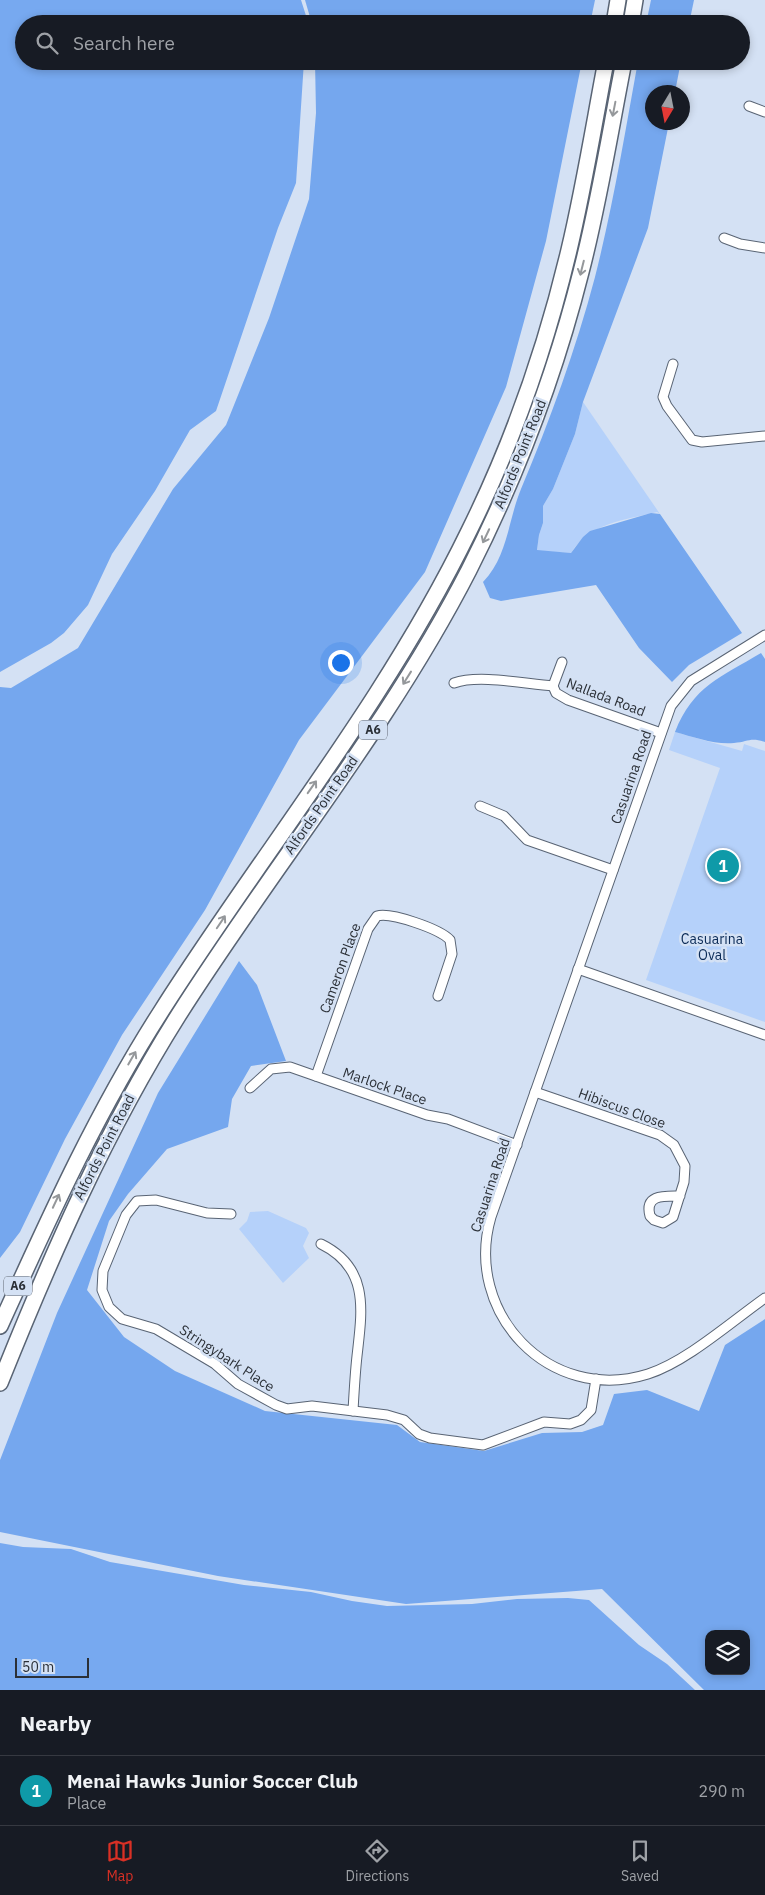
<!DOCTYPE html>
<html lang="en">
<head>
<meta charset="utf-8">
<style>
  :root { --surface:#171b24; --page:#242831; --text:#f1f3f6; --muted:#9ea1a6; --line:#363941; --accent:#d93025 }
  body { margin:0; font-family:"IBM Plex Sans",sans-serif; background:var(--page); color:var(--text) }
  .controls { position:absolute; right:15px; bottom:15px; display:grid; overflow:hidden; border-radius:10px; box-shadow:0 2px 8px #0003 }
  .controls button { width:45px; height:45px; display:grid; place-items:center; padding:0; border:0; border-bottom:1px solid var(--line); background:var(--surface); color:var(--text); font:25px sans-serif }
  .compass { position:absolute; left:645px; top:85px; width:45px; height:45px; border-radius:50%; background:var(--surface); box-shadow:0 2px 8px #0003; rotate:190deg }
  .scale { position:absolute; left:15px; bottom:12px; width:74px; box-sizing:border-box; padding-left:5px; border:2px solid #2b3037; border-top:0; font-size:14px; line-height:18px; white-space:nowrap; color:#2b3037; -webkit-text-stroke:4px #d4e1f4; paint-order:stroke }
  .you { position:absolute; left:340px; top:662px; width:18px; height:18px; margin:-12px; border:4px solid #fff; border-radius:50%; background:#1a73e8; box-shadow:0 0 0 8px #1a73e833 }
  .badge { display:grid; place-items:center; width:32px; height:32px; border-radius:50%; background:var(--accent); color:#fff; font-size:16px; font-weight:700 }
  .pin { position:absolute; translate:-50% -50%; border:2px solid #fff; box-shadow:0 1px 5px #0006 }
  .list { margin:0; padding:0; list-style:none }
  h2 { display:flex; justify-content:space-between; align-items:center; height:65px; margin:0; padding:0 20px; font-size:21px }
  h2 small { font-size:16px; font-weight:400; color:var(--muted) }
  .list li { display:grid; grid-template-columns:32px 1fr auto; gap:15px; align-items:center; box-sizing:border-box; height:70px; padding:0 20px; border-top:1px solid var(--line) }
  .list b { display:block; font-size:19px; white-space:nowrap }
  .list p { margin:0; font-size:16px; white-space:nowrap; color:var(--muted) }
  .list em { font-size:16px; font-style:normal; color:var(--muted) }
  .icon { flex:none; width:28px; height:28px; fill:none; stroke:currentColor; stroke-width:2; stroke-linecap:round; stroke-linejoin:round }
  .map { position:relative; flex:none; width:765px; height:1690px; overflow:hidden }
  .search { position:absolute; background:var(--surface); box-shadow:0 2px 8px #0003; left:15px; right:15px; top:15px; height:55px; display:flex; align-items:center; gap:12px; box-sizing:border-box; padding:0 18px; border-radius:28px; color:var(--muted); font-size:19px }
  .sheet { height:135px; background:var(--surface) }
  nav { display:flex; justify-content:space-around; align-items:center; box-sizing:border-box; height:70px; border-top:1px solid var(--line); background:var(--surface); font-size:14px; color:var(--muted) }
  nav a { display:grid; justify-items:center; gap:2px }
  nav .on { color:var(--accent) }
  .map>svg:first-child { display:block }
  .green { fill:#b5d1fa }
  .forest { fill:#75a7ee; fill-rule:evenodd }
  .water { fill:#77a9f0 }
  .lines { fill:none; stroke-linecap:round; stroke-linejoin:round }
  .street-casing { stroke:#596474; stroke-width:11 }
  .highway-casing { stroke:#596474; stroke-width:18 }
  .street { stroke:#fff; stroke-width:9 }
  .highway { stroke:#fff; stroke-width:15 }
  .oneway { stroke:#95989b }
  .labels { text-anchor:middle; stroke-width:5; stroke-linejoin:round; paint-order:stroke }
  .shield { fill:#d4e1f4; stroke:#5e6570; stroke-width:1 }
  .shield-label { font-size:12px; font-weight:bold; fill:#2b3037 }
  .street-label { font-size:14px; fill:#2b3037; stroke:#d4e1f4 }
  .park-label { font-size:14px; fill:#0a2a56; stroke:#d4e1f4 }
</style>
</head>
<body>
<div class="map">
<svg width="765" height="1690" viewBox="0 0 765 1690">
  <rect width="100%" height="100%" fill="#d4e1f4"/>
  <!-- green -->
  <g class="green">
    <path d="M 583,402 L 660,514 L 657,512 C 625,520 589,523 571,553 L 537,551 L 539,535 L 543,523 L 543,506 L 553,489 L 575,434 Z"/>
    <polygon points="675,732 742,751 744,744 765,751 765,1022 646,980 720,768 669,750"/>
    <polygon points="268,1211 306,1228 309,1233 303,1246 309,1258 283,1283 239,1229 247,1221 250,1212"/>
  </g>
  <!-- forest -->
  <g class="forest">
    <polygon points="305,0 595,0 590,24 312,24"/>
    <polygon points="651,0 694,0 689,24 646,24"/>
    <polygon points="315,61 582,61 546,241 506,387 425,572 299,740 205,910 122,1035 65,1139 20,1232 0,1258 0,687 11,688 78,648 173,489 226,425 269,318 309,199 316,113"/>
    <path d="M 638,61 L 681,61 L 675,92 L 652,92 L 652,122 L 669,123 L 648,228 L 583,402 L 575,434 L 553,489 L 543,506 L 543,523 L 539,535 L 537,550 L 571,553 L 583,537 L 590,531 L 651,513 L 660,514 L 742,633 L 689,665 L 672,682 L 639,648 L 596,585 L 501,601 L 490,598 L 483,582 C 508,556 508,520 521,489 C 550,420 576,349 595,277 C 613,206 625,133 638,61 Z"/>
    <path d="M 761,653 L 765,659 L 765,742 C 750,737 748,742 734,743 C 715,745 694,737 675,732 C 693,686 721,677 761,653 Z"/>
    <path d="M 239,961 L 257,985 L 286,1061 L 251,1066 L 232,1099 L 228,1127 L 167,1149 L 128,1194 L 109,1221 L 87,1290 L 124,1337 L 175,1371 L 265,1411 L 397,1425 L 420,1442 L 484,1451 L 542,1433 L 582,1432 L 603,1425 L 614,1394 L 647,1390 L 699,1411 L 725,1345 L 765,1319 L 765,1690 L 704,1690 L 602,1589 L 406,1604 L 218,1576 L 0,1532 L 0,1460 L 57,1313 L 158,1093 ZM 709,1634 L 746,1634 L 746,1671 L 709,1671 Z"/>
  </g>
  <!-- water -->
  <g class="water">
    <polygon points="0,0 301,0 308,22 307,24 24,24 24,61 304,61 296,183 278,228 216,411 190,430 155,491 112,554 88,605 64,633 51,643 0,672"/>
    <polygon points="0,1543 23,1547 71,1549 110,1562 244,1585 311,1592 352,1601 387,1606 472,1604 517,1599 568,1598 589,1600 639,1645 667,1664 695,1690 0,1690"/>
  </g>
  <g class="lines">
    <!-- street casing -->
    <g class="street-casing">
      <g id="street">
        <polyline points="749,106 765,112"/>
        <polyline points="724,238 740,244 765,248"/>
        <polyline points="673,364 663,397 667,406 692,440 702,442 765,436"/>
        <path d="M 765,635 L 691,681 L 671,706 L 491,1217 C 463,1312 549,1405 648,1374 C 686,1362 731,1322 765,1298"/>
        <path d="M 454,683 C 479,674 525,684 553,686"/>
        <polyline points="553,686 556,693 568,700 661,733"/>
        <polyline points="553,686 562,662"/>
        <polyline points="480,806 504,816 527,840 613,870"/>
        <polyline points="578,969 765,1035"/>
        <path d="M 316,1076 L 368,929 L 377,916 C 391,912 440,929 450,940 L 452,954 L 438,996"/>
        <polyline points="250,1088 271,1069 290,1067 427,1115 448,1119 517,1145"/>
        <path d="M 535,1092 L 660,1135 L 674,1145 L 685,1166 L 684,1182 L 673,1217 L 663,1223 L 654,1220 L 650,1216 C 644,1194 665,1196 680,1196"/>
        <polyline points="231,1214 207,1213 156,1200 137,1201 126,1215 103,1271 102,1290 109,1307 122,1319 156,1329 215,1364 238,1384 276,1405 287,1409 312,1406 387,1415 404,1420 419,1434 430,1438 483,1445 544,1422 570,1424 581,1420 591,1410 596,1379"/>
        <path d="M 321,1244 C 370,1268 362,1311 357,1356 C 355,1374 354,1393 353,1411"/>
      </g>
    </g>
    <!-- highway casing -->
    <g class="highway-casing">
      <g id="highway">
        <polyline points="614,24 618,0"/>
        <polyline points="631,24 635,0"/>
        <path d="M 0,1326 C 49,1218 97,1111 162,1010 C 264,850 386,702 469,531 C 513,442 546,347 569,250 C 584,187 594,124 606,61"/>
        <path d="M 0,1383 C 51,1256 105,1132 178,1016 C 273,866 388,728 469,570 C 517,475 555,375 581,272 C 599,203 610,132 624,61"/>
      </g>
    </g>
    <!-- street -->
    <use href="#street" class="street"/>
    <!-- highway -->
    <use href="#highway" class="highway"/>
  </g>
  <!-- one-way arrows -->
  <defs><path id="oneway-shaft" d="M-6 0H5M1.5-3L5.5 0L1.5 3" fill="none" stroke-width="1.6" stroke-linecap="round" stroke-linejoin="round" transform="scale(1.25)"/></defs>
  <g class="oneway">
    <use href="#oneway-shaft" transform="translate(614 109) rotate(101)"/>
    <use href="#oneway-shaft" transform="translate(582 268) rotate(104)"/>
    <use href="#oneway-shaft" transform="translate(486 536) rotate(115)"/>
    <use href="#oneway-shaft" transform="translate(407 678) rotate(122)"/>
    <use href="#oneway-shaft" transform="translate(312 787) rotate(-55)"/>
    <use href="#oneway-shaft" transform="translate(221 922) rotate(-56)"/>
    <use href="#oneway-shaft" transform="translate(132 1058) rotate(-60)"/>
    <use href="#oneway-shaft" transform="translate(56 1201) rotate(-65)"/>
  </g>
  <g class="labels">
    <!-- shield labels -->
    <g class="shield">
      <rect x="359" y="720.5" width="28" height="19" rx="4"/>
      <rect x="4" y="1276.5" width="28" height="19" rx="4"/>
    </g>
    <g class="shield-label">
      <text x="373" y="734">A6</text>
      <text x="18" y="1290">A6</text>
    </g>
    <!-- street labels -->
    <g class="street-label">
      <text transform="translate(520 454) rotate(-68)" y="5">Alfords Point Road</text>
      <text transform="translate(606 697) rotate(21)" y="5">Nallada Road</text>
      <text transform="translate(631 777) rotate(-71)" y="5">Casuarina Road</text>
      <text transform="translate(321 805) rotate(-55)" y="5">Alfords Point Road</text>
      <text transform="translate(340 968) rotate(-70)" y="5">Cameron Place</text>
      <text transform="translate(385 1086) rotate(19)" y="5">Marlock Place</text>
      <text transform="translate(622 1108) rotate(20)" y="5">Hibiscus Close</text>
      <text transform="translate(104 1147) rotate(-63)" y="5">Alfords Point Road</text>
      <text transform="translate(490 1185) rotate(-72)" y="5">Casuarina Road</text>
      <text transform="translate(227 1358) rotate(33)" y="5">Stringybark Place</text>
    </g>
    <!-- park labels -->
    <g class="park-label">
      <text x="712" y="944">Casuarina<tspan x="712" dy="16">Oval</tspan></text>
    </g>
  </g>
</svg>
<div class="controls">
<button><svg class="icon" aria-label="layers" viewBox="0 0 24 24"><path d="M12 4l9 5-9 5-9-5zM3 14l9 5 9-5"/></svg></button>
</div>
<svg class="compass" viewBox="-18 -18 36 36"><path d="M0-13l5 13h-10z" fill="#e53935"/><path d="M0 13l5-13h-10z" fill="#9ea1a6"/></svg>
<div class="scale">50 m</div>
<div class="you"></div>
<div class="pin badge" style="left:723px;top:866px;background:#0f9aa8">1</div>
<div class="search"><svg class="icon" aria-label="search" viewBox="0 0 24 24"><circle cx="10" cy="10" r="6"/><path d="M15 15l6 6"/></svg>Search here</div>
</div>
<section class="sheet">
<h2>Nearby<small></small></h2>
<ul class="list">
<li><span class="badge" style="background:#0f9aa8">1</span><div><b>Menai Hawks Junior Soccer Club</b><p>Place</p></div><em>290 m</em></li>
</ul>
</section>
<nav>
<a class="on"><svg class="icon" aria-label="map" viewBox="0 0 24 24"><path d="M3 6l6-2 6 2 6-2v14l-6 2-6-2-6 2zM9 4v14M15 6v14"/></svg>Map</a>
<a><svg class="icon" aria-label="directions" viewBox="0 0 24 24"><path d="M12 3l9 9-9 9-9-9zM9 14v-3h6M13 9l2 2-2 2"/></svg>Directions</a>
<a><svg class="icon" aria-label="saved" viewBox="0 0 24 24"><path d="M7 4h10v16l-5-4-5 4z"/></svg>Saved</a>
</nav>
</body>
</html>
